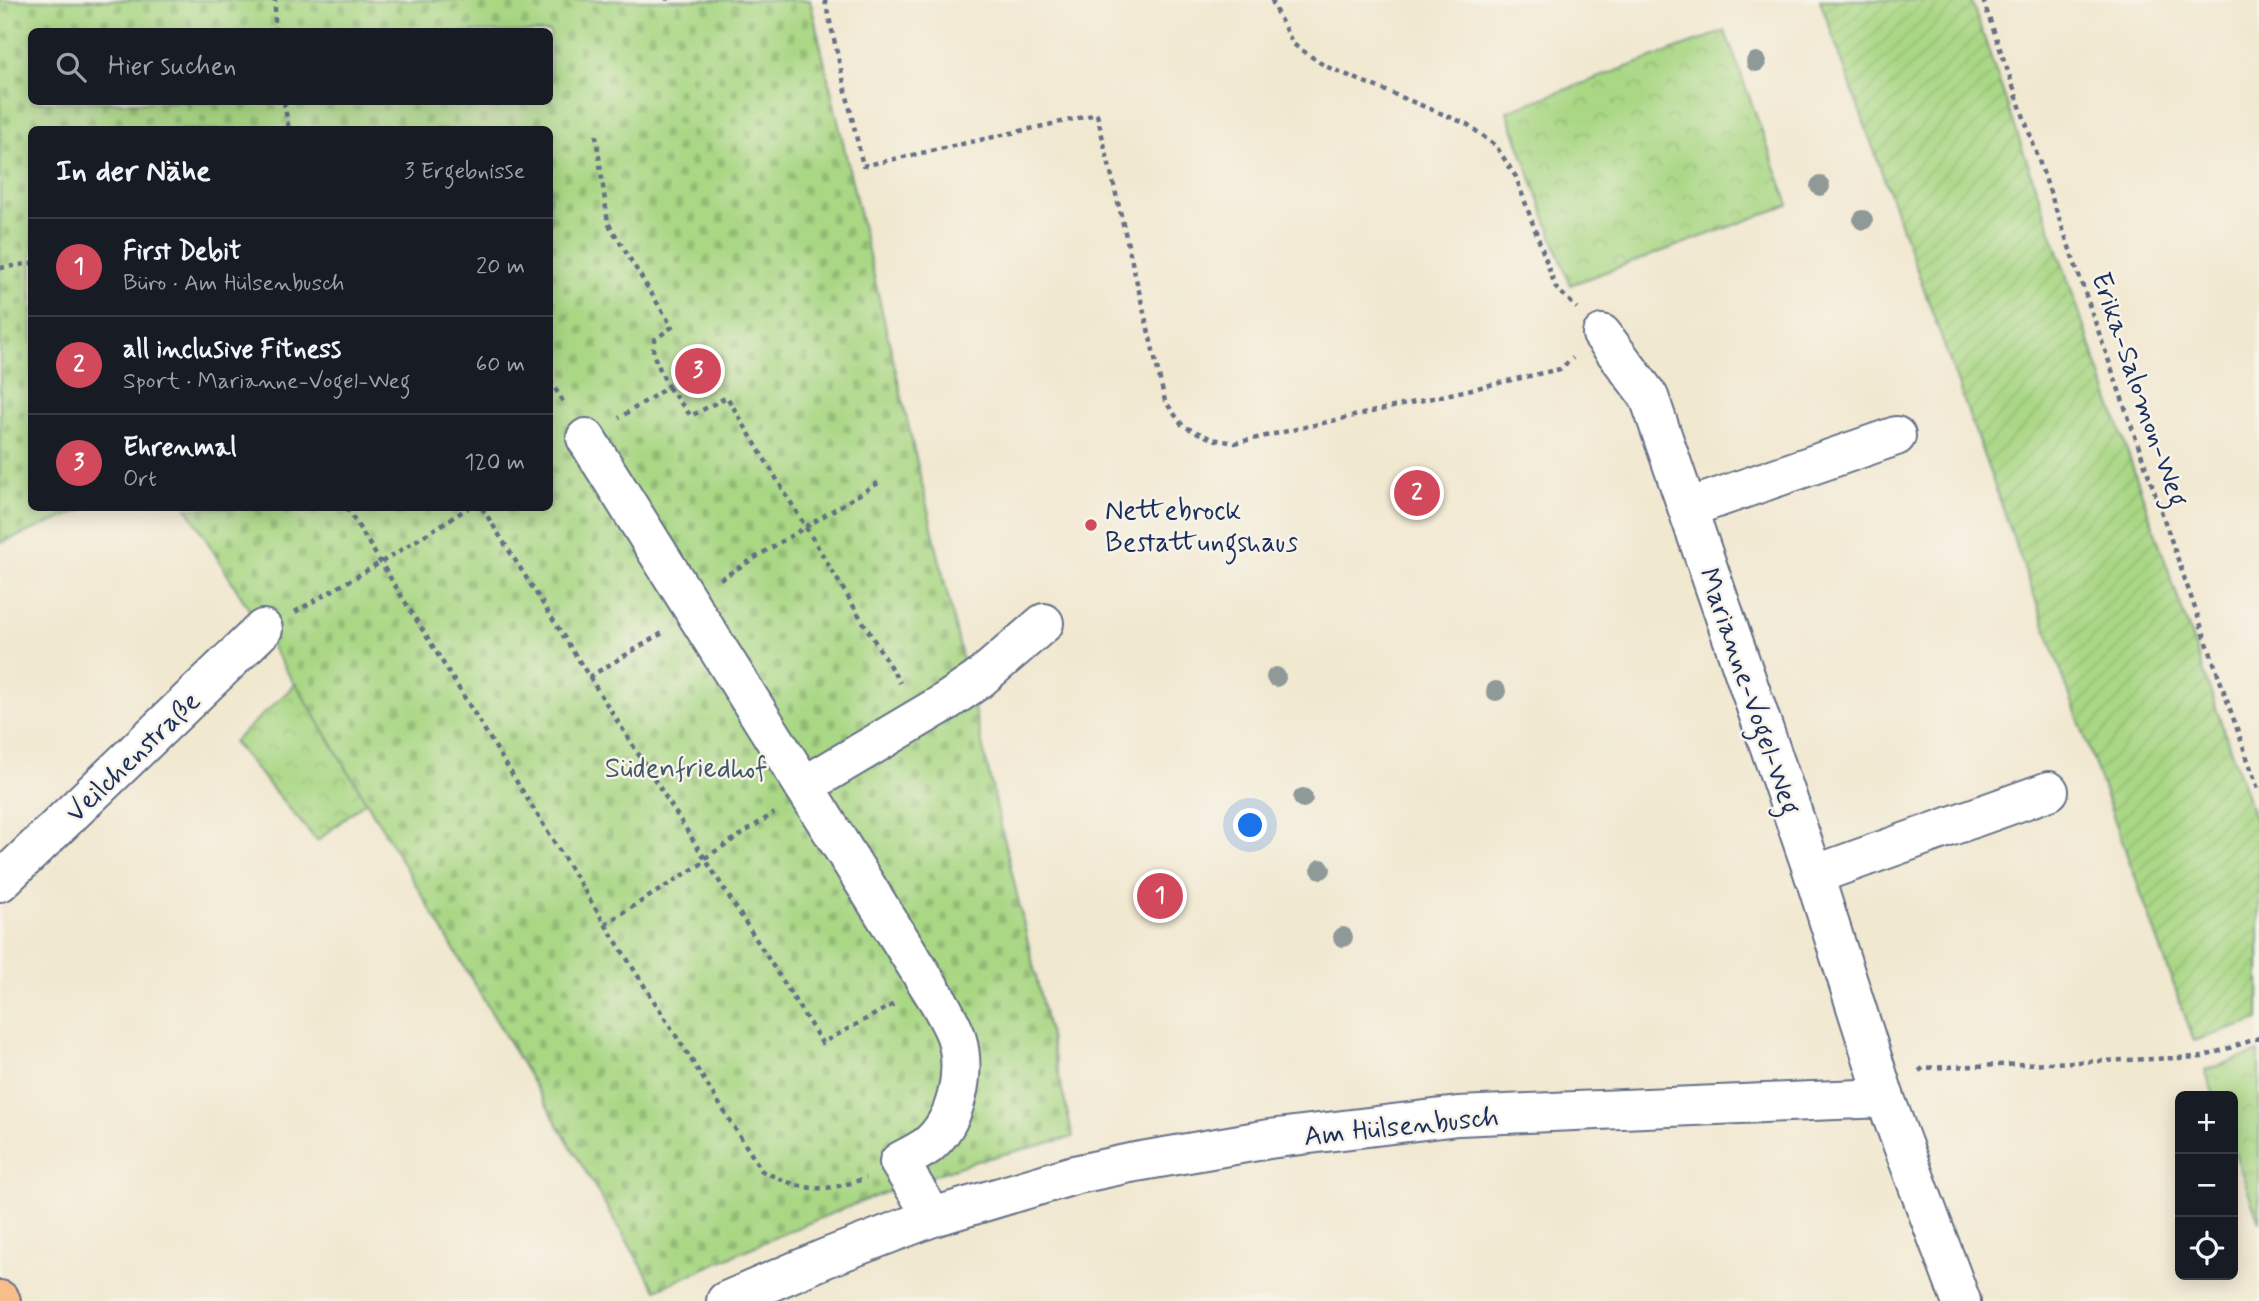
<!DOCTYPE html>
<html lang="de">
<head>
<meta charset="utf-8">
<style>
  :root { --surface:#171b24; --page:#242831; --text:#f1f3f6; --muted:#9ea1a6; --line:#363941; --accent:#d1495b }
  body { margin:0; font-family:Mynerve,sans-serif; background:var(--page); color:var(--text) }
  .controls { position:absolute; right:21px; bottom:21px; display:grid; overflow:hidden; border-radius:10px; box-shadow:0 4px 18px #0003 }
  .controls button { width:63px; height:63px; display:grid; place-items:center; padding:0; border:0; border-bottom:2px solid var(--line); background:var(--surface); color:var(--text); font:35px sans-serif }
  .you { position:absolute; left:1251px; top:826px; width:24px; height:24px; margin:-18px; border:5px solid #fff; border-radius:50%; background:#1a73e8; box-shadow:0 0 0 10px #1a73e833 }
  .badge { display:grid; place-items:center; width:46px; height:46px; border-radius:50%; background:var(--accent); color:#fff; font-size:23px; font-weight:700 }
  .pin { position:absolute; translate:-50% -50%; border:4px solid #fff; box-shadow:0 2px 7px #0006 }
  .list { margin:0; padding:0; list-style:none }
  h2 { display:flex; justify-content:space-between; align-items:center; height:91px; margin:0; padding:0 28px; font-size:30px }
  h2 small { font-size:23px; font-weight:400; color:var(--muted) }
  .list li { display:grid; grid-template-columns:46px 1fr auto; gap:21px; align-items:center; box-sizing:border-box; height:98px; padding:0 28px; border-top:2px solid var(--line) }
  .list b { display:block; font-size:26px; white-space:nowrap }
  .list p { margin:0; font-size:23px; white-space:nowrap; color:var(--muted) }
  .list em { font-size:23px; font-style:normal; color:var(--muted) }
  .icon { flex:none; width:38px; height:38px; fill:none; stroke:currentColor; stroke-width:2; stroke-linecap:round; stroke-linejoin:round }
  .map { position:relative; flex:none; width:2259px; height:1301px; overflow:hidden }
  .search { position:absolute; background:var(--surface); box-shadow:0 4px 18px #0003; left:28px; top:28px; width:525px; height:77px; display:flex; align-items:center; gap:18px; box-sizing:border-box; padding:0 24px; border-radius:10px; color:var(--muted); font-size:26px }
  .panel { position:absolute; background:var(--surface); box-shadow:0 4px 18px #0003; left:28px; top:126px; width:525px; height:385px; border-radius:10px }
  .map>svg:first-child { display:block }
  .cemetery { fill:url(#cemetery-stones); stroke:#628371; stroke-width:2; fill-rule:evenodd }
  .park { fill:url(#park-crowns); stroke:#628371; stroke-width:2 }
  .garden { fill:url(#garden-furrows); stroke:#628371; stroke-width:2 }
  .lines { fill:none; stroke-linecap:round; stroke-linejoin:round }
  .minor-casing { stroke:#667086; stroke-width:42 }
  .major-casing { stroke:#667086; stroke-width:42 }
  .path { stroke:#667086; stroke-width:4.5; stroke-dasharray:5 5; stroke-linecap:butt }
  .minor { stroke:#fff; stroke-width:38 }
  .major { stroke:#f8bd89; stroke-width:38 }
  .tree { fill:#8f9997 }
  .poi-dot { fill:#d1495b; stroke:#f7f3e8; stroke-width:2.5 }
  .labels { text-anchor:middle; stroke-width:5; stroke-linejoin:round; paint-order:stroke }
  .street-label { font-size:28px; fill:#1b2f5e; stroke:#f7f3e8 }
  .poi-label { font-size:28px; fill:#1b2f5e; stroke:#f7f3e8; text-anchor:start }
  .park-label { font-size:28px; fill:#3e5968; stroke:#f7f3e8 }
</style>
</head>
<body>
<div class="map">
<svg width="2259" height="1301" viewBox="0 0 2259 1301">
  <defs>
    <pattern id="cemetery-stones" width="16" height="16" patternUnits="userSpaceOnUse" patternTransform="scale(1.75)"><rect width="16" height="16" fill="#a9d784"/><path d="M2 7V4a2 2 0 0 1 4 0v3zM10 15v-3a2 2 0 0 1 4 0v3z" fill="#91b974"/></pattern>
    <pattern id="park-crowns" width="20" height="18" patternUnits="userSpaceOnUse" patternTransform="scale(1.75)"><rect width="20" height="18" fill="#a9d784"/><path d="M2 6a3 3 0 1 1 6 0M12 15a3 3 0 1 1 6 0" fill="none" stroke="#91b974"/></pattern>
    <pattern id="garden-furrows" width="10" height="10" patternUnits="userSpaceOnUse" patternTransform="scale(1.75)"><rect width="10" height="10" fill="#a9d784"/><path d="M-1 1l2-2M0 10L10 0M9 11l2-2" fill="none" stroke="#91b974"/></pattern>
  </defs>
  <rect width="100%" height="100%" fill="#f7f3e8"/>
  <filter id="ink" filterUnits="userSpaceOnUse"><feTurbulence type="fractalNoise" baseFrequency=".0143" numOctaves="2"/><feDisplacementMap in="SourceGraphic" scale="14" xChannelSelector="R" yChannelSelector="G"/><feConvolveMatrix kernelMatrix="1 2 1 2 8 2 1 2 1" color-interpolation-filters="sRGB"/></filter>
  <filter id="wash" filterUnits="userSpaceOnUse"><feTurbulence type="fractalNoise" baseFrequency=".00686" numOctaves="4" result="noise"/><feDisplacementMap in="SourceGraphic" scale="28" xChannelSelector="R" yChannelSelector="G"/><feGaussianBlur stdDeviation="1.57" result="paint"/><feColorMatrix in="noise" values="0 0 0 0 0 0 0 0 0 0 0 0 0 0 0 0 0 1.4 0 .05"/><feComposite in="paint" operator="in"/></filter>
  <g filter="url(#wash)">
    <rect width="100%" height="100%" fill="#f1e8d0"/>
    <!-- cemetery -->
    <path class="cemetery" d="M 0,0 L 810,0 L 1073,1137 C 1040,1145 1007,1153 974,1162 C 865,1196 760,1243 656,1290 L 366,801 L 187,508 L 550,508 L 550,130 L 32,130 L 32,508 L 88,508 L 0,543 ZM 32,32 L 550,32 L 550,102 L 32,102 Z"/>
    <!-- park -->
    <g class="park">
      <polygon points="1725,31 1789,205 1570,285 1507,111"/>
      <polygon points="296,684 366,801 317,841 233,742"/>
      <polygon points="2259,1052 2259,1222 2233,1148 2233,1096 2214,1096 2205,1070"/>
    </g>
    <!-- garden -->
    <polygon class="garden" points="1820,0 1971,0 2259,832 2259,1020 2194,1041"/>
  </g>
  <g filter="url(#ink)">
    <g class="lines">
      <!-- minor casing -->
      <g class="minor-casing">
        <g id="minor">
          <polyline points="1602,334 1649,397 1814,875 1885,1098"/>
          <path d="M 586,438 L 939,1002 C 945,1013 952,1025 956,1036 C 967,1072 957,1122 927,1146 C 918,1152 908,1157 899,1162 L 933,1217"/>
          <polyline points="1688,508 1896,436"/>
          <polyline points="804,786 944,703 978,680 1044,623"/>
          <polyline points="1814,875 2049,791"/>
          <polyline points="0,882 263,629"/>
          <polyline points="726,1301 826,1258 933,1217 1074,1175 1130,1163 1269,1139 1458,1116 1885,1098 1961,1301"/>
        </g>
      </g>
      <!-- major casing -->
      <g class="major-casing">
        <polyline id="major" points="0,1300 1,1301"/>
      </g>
      <!-- path -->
      <g class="path">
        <polyline points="667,0 667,1"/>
        <polyline points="825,0 863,166 1097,114 1165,401 1183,426 1212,439 1235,443 1560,369 1573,358"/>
        <polyline points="1272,0 1275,9 1293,44 1325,66 1467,124 1496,146 1516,177 1556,288 1577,308"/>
        <polyline points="1983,0 2259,792"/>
        <polyline points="275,32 275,0"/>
        <polyline points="284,102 289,130"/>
        <polyline points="596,135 608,223 672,327 654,340 653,354 668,387 619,418"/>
        <polyline points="0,268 32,263"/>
        <polyline points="550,380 565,405"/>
        <polyline points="668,387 691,416 727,397 900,683"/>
        <path d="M 347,508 L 605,924 L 762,1171 C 805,1191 820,1194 866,1178"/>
        <polyline points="482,508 822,1043 894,1004"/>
        <polyline points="720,579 878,483"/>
        <polyline points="295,612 380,563 468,508"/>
        <polyline points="589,677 664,632"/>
        <polyline points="705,858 774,813"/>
        <polyline points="605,924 706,861"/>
        <polyline points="1919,1071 1923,1068 2202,1057 2259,1038"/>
      </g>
      <!-- minor -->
      <use href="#minor" class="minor"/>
      <!-- major -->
      <use href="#major" class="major"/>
    </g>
    <!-- trees -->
    <g class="tree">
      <circle cx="1756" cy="62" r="10"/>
      <circle cx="1820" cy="186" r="10"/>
      <circle cx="1863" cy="220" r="10"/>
      <circle cx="1276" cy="677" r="10"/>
      <circle cx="1496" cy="691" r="10"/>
      <circle cx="1303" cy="798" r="10"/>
      <circle cx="1321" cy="869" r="10"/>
      <circle cx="1343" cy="937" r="10"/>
    </g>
  </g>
  <!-- markers -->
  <circle class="poi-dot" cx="1091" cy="525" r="7"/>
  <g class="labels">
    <!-- street labels -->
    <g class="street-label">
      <text transform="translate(2141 389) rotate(71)" y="10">Erika-Salomon-Weg</text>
      <text transform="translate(1751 691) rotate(71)" y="10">Marianne-Vogel-Weg</text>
      <text transform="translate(132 756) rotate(-44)" y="10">Veilchenstraße</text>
      <text transform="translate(1401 1125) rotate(-6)" y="10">Am Hülsenbusch</text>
    </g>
    <!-- poi labels -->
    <g class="poi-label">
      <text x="1105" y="519">Nettebrock<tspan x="1105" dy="32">Bestattungshaus</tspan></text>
    </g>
    <!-- park labels -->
    <g class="park-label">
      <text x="686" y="777">Südenfriedhof</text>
    </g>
  </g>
</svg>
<div class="controls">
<button>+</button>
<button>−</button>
<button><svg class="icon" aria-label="locate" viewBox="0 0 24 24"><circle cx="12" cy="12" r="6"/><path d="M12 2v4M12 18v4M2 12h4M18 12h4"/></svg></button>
</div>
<div class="you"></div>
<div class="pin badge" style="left:1160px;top:896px">1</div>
<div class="pin badge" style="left:1417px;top:493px">2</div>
<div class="pin badge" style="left:698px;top:371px">3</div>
<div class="search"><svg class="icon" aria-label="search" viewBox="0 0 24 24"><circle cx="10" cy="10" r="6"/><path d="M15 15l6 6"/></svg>Hier suchen</div>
<section class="panel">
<h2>In der Nähe<small>3 Ergebnisse</small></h2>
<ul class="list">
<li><span class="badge">1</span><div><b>First Debit</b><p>Büro · Am Hülsenbusch</p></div><em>20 m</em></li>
<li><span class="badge">2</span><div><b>all inclusive Fitness</b><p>Sport · Marianne-Vogel-Weg</p></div><em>60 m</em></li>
<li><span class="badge">3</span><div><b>Ehrenmal</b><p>Ort</p></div><em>120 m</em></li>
</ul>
</section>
</div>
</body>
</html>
